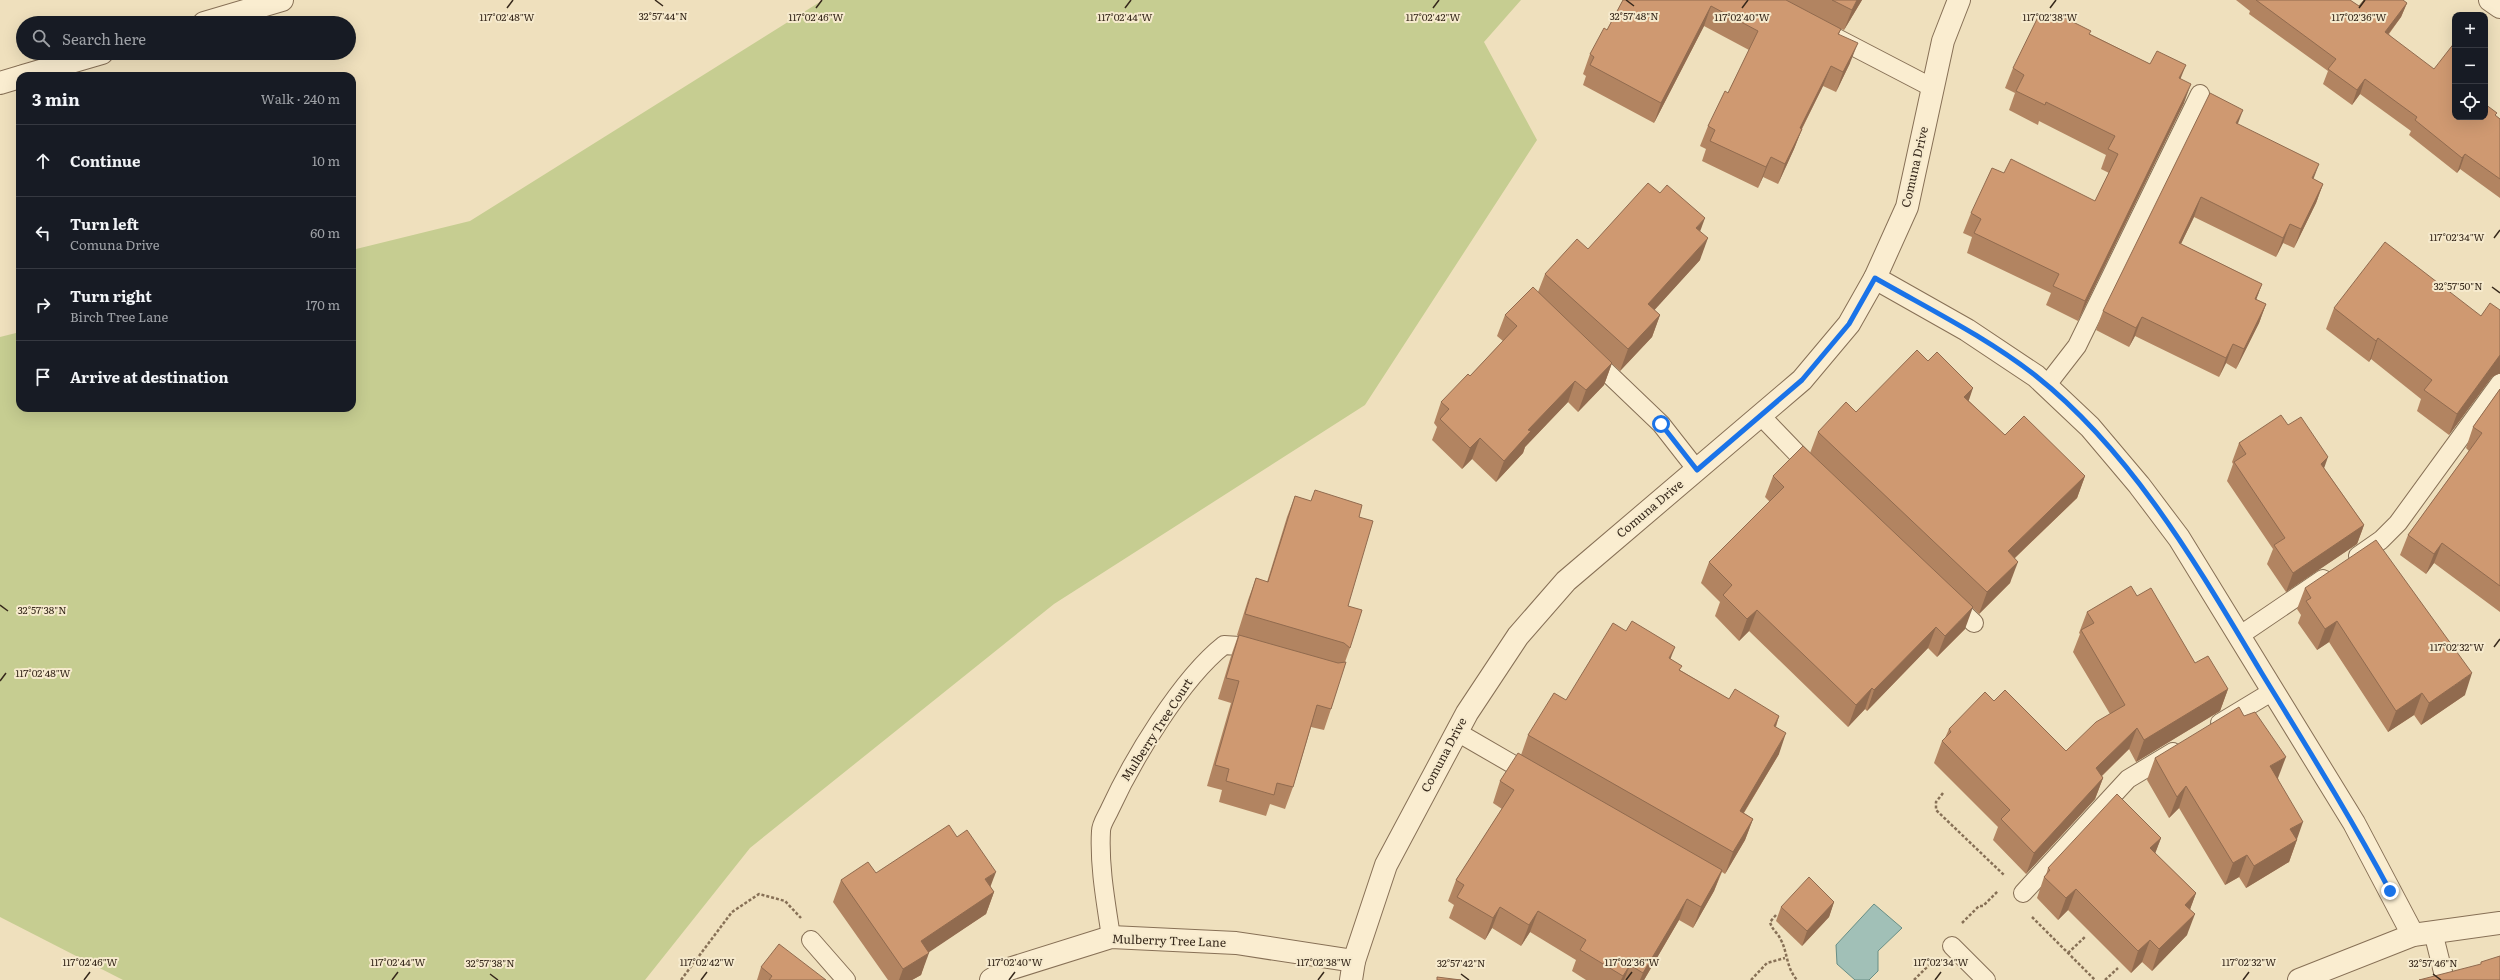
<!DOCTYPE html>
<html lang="en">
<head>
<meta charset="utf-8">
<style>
  :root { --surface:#171b24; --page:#20242c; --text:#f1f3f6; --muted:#9ea1a6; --line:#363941 }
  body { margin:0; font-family:Literata,serif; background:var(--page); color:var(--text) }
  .controls { position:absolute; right:12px; top:12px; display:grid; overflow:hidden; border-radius:8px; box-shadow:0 4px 16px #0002 }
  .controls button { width:36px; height:36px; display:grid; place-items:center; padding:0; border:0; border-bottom:1px solid var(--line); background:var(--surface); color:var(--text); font:20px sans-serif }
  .stop { position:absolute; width:12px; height:12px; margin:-9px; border:3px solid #1a73e8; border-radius:50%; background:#fff }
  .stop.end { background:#1a73e8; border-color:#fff; box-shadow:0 1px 4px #0008 }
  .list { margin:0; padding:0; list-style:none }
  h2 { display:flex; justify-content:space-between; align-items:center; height:52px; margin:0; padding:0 16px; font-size:17px }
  h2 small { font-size:13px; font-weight:400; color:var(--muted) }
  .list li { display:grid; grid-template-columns:26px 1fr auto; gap:12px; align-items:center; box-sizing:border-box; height:72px; padding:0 16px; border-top:1px solid var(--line) }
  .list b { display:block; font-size:15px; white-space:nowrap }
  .list p { margin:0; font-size:13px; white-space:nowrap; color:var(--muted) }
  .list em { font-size:13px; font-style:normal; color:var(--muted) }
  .icon { flex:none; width:22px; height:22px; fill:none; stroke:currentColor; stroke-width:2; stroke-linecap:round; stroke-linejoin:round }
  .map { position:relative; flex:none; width:2500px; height:980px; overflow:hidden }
  .search { position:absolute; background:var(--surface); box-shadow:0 4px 16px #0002; left:16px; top:16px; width:340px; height:44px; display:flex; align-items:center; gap:10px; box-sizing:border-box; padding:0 14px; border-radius:22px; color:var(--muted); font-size:15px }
  .panel { position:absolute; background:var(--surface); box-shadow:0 4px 16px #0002; left:16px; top:72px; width:340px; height:340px; border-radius:12px }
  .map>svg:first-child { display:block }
  .green { fill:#c6cd91 }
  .water { fill:#a1c0b7; stroke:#688e85 }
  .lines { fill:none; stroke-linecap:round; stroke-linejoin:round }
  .service-casing { stroke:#877056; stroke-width:20 }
  .minor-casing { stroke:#877056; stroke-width:24 }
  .path { stroke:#877056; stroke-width:2.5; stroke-dasharray:3 2; stroke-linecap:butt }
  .service { stroke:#faedd0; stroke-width:18 }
  .minor { stroke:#faedd0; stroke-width:22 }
  .wall { fill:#b28461 }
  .shaded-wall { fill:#916b4f }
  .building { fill:#cf9971; stroke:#916b4f }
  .route { stroke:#1a73e8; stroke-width:5 }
  .ticks { fill:none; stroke:#36281b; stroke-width:1.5 }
  .labels { text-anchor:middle; stroke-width:4; stroke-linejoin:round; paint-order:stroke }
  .street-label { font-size:12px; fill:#36281b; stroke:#f6eacd }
  .ticks-label { font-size:10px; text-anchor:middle; fill:#36281b; stroke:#f6eacd; stroke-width:4; stroke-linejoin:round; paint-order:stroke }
</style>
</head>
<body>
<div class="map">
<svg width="2500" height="980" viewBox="0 0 2500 980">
  <rect width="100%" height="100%" fill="#efe0bd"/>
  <!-- green -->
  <polygon class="green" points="823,0 1521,0 1484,42 1537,140 1365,405 1054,604 750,848 645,980 123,980 0,917 0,337 20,332 20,408 352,408 352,250 470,221"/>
  <!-- water -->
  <polygon class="water" points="1874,904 1902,928 1878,951 1878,971 1869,980 1855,980 1837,964 1836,945"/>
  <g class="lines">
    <!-- service casing -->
    <g class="service-casing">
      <g id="service">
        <polyline points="1835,37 1933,88"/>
        <polyline points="1591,357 1661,424 1697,470"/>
        <polyline points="2046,386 2077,346 2200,94"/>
        <polyline points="1760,415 1813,470"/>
        <polyline points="2358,556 2381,540 2398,523 2500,383"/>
        <polyline points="1952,602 1974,623"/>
        <polyline points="2239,636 2323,579"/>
        <polyline points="2220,723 2273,691"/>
        <polyline points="1457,732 1533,776"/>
        <polyline points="2023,893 2128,779 2173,752"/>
        <polyline points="2433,932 2445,980"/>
        <path d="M 1111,937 C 1106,903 1099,866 1101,831 C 1101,824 1107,816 1110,809 C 1133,759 1181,679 1224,645 L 1239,646 L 1258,652"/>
        <polyline points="811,940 846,980"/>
        <polyline points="1952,946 1986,980"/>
      </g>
    </g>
    <!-- minor casing -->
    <g class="minor-casing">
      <g id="minor">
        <polyline points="2490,0 2500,7"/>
        <polyline points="204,23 282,0"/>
        <polyline points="23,76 102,53"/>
        <polyline points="0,83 20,77"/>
        <polyline points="1875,278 1967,330 2036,376 2090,427 2139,485 2179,538 2354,823 2413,935"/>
        <polyline points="991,980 1009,969 1111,937 1236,943 1354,961"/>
        <polyline points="1351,980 1354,961 1386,865 1467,713 1518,636 1566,581 1802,380 1849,324 1875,278 1907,207 1943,41 1959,0"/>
        <polyline points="2299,980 2413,935 2500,923"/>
      </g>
    </g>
    <!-- path -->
    <g class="path">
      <polyline points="1943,793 1936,802 1936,810 2004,875"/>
      <path d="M 1776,915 L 1770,922 C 1772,930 1778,933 1781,940 C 1788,954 1786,967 1797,980"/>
      <polyline points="2032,917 2095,980"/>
      <polyline points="1962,923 1979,906 1983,906 1998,891"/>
      <polyline points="2068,953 2086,936"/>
      <polyline points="681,980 732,912 759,894 785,901 801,918"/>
      <polyline points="1751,980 1767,963 1785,958"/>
      <polyline points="1914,980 1932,962"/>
      <polyline points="2105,980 2118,968"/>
    </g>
    <!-- service -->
    <use href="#service" class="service"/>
    <!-- minor -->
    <use href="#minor" class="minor"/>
  </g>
  <!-- wall -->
  <g class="wall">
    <polygon points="1623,0 1862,0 1844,30 1841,29 1839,34 1850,63 1836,92 1823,86 1802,129 1794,149 1778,184 1763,177 1758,188 1702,161 1706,149 1700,146 1708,126 1728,93 1749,50 1704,26 1654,123 1583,85 1586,76 1583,74 1590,54 1607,30"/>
    <polygon points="2236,0 2350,0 2359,6 2407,3 2401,17 2389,34 2455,117 2496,116 2500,119 2500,198 2460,169 2457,173 2409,135 2411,131 2360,94 2352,105 2323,84 2328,71 2249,14 2250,11"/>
    <polygon points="2052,19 2090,34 2150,64 2181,79 2184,103 2078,321 2046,305 2051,293 1967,253 1972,237 1963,233 1971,213 2004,173 2095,201 2109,173 2101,169 2106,155 2039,121 2038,125 2009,110 2015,93 2005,88 2013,68"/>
    <polygon points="2237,124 2313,179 2323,184 2316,203 2294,248 2283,243 2276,257 2194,217 2181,244 2262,284 2256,299 2266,304 2259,323 2236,369 2226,363 2219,377 2135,336 2129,347 2096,330 2103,311"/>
    <polygon points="1700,231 1700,260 1654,310 1660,315 1652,337 1620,371 1610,362 1612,363 1604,385 1578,412 1568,402 1525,447 1523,453 1496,482 1472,459 1462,469 1432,440 1437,427 1434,423 1441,402 1470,376 1503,341 1497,336 1505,315 1538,292 1545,274 1588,249"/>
    <polygon points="2334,308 2481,316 2500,310 2500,373 2492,377 2449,435 2417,411 2421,399 2371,359 2369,362 2326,329"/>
    <polygon points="2500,389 2500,612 2434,563 2426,574 2400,555 2408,535 2469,451 2466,448 2473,427"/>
    <polygon points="1969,401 2005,435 2085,476 2077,498 2015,558 2010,583 1979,614 1810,453 1818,432 1856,412"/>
    <polygon points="2288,425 2324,468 2364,525 2357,544 2286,592 2267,564 2273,549 2227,481 2233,464 2232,462 2239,443"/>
    <polygon points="1773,476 1965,629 1937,657 1928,648 1867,711 1865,709 1848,727 1749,631 1739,641 1715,616 1720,602 1701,583 1709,562 1770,502 1765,497"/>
    <polygon points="1295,496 1359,517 1348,606 1350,648 1345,662 1331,709 1324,730 1311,727 1293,787 1285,809 1270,804 1266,816 1219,802 1222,790 1207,786 1231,703 1218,699 1231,656 1238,636 1237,635 1248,600 1256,578 1267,582 1287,517"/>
    <polygon points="2305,588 2465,695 2421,725 2414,715 2388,732 2329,642 2317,650 2298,623 2301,615 2297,609"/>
    <polygon points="2137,596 2195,663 2228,689 2220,711 2136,762 2129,749 2102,776 2103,778 2095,799 2026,874 1993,840 1998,827 1934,763 1942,741 1945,738 1949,729 1994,701 2066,751 2110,714 2073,652 2080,634 2079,633 2087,612"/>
    <polygon points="1671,659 1680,670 1729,699 1779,716 1776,727 1779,754 1744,813 1753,819 1745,840 1725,874 1722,872 1714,891 1693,928 1679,920 1644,980 1586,980 1572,971 1576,960 1530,932 1521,946 1492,928 1485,940 1449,918 1454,905 1448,901 1456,880 1502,809 1493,803 1500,781 1521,755 1528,735 1566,700"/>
    <polygon points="2244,716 2278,778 2297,840 2289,862 2246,888 2239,877 2225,885 2179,808 2169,818 2147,780 2155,758"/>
    <polygon points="2161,838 2155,853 2196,893 2190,909 2187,935 2152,971 2142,962 2131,973 2068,910 2058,920 2037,898 2044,877 2046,875 2048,868"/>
    <polygon points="876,873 990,887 994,892 986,914 928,952 921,975 912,980 888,980 833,902 841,880"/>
    <polygon points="1834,902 1829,917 1802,946 1776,921 1781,907"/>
    <polygon points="761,967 826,980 757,980"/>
  </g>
  <!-- shaded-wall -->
  <g class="shaded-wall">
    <polygon points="1857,0 1862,0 1844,30 1852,10"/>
    <polygon points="2407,3 2401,17 2379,46 2385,32"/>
    <polygon points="1711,6 1704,26 1654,123 1661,103"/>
    <polygon points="1858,43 1850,63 1836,92 1843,72"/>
    <polygon points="2186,65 2178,85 2179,78"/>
    <polygon points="1831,66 1823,86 1792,148 1800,128"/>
    <polygon points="2365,79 2360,94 2352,105 2357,90"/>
    <polygon points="2191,84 2184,103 2078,321 2085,301"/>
    <polygon points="2243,110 2236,129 2236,123"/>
    <polygon points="1802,129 1794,149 1778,184 1785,164"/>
    <polygon points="2465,154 2460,169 2457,173 2462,158"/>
    <polygon points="1771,157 1763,177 1758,188 1766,167"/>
    <polygon points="2319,164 2312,183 2312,178"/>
    <polygon points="2323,184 2316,203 2294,248 2301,229"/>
    <polygon points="2201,197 2194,217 2172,262 2179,243"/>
    <polygon points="1705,218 1697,240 1696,228"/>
    <polygon points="2290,224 2283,243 2276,257 2283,238"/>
    <polygon points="1708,238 1700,260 1640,326 1648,304"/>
    <polygon points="2262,284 2255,303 2255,299"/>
    <polygon points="2266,304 2259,323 2236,369 2244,349"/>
    <polygon points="1660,315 1652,337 1620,371 1628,349"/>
    <polygon points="2142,317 2135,336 2129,347 2136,328"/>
    <polygon points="2378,338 2371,359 2369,362 2376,341"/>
    <polygon points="2233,344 2226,363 2219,377 2226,358"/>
    <polygon points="2500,355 2500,373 2492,377 2449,435 2457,414"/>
    <polygon points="1612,363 1604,385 1578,412 1586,390"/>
    <polygon points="1575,381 1568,402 1525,447 1523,453 1496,482 1504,461 1528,430"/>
    <polygon points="1973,388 1966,409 1964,397"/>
    <polygon points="1480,438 1472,459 1462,469 1470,448"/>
    <polygon points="2328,457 2321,477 2321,464"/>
    <polygon points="2085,476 2077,498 2000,572 2008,551"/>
    <polygon points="2364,525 2357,544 2286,592 2293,573"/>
    <polygon points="2442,543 2434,563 2426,574 2434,554"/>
    <polygon points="2018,562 2010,583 1979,614 1987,592"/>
    <polygon points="1973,607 1965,629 1937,657 1945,636"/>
    <polygon points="1757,610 1749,631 1739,641 1747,619"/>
    <polygon points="2337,621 2329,642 2317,650 2325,629"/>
    <polygon points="1936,627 1928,648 1867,711 1874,690"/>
    <polygon points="1675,647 1667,668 1669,658"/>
    <polygon points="2472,673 2465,695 2421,725 2429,703"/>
    <polygon points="1872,688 1865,709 1848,727 1856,705"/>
    <polygon points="2228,689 2220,711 2136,762 2144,740"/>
    <polygon points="2422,693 2414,715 2388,732 2396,711"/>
    <polygon points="1779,716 1772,737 1774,726"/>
    <polygon points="2137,728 2129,749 2088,789 2096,768"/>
    <polygon points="1786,733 1779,754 1732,832 1740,811"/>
    <polygon points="2286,757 2278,778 2262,788 2270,766"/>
    <polygon points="2103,778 2095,799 2026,874 2034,853"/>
    <polygon points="2186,786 2179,808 2169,818 2177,797"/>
    <polygon points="1753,819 1745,840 1725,874 1733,852"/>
    <polygon points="2303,822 2289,862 2246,888 2254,866 2290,829"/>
    <polygon points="2161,838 2153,859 2150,848"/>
    <polygon points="2247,855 2239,877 2225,885 2233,863"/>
    <polygon points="1722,870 1714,891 1693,928 1701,907"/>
    <polygon points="996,872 988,893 985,879"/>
    <polygon points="2076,889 2068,910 2058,920 2066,898"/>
    <polygon points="994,892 986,914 913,963 921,941"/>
    <polygon points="2196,893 2188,915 2185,905"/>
    <polygon points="1687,899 1679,920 1644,980 1640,980 1643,973"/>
    <polygon points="1834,902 1829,917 1802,946 1807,931"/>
    <polygon points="1500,907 1492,928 1485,940 1493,918"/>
    <polygon points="1538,911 1530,932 1521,946 1529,925"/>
    <polygon points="2195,914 2187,935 2152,971 2159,949"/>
    <polygon points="2150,940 2142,962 2131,973 2138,951"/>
    <polygon points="929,953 921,975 912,980 899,980 903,969"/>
    <polygon points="1630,965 1624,980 1621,980 1623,976"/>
  </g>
  <!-- building -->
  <g class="building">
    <polygon points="1623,0 1786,0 1841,29 1838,34 1858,43 1843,72 1831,66 1800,128 1802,129 1785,164 1771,157 1766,167 1710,141 1715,130 1708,126 1725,91 1728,93 1758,31 1711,6 1661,103 1590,65 1594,57 1590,54 1604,28 1607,30"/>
    <polygon points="1832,0 1857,0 1852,10"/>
    <polygon points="2256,0 2350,0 2359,6 2364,0 2403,0 2407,3 2385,32 2434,69 2455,42 2455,117 2485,117 2485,104 2497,113 2495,115 2500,119 2500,179 2465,154 2462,158 2415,120 2417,117 2365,79 2357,90 2328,69 2336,59"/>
    <polygon points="2040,13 2052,19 2055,13 2091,31 2089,34 2150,64 2157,51 2186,65 2179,78 2191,84 2085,301 2053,286 2059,274 1974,233 1981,219 1971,213 1992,168 2004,173 2011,159 2095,201 2118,154 2108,149 2115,136 2046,102 2045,105 2016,91 2024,75 2013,68"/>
    <polygon points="2210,93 2243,110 2236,123 2319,164 2312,178 2323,184 2301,229 2290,224 2283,238 2201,197 2179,243 2262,284 2255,299 2266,304 2244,349 2233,344 2226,358 2142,317 2136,328 2103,311"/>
    <polygon points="1648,183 1660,193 1667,185 1705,218 1696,228 1708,238 1648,304 1660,315 1628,349 1545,274 1577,239 1588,249"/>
    <polygon points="2385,242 2481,316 2490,303 2500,310 2500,355 2457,414 2424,390 2432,380 2378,338 2376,341 2334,308"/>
    <polygon points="1533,287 1612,363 1586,390 1575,381 1528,430 1531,431 1504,461 1480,438 1470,448 1440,419 1449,409 1441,402 1468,374 1470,376 1517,326 1505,315"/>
    <polygon points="1917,350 1928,361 1937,352 1973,388 1964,397 2005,435 2024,416 2085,476 2008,551 2018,562 1987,592 1818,432 1846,402 1856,412"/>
    <polygon points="2500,389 2500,586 2442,543 2434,554 2408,535 2482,433 2473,427"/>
    <polygon points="2281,415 2288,425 2301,417 2328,457 2321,464 2364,525 2293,573 2274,545 2285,538 2234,462 2246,454 2239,443"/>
    <polygon points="1803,446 1973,607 1945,636 1936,627 1874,690 1872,688 1856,705 1757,610 1747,619 1723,595 1732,585 1709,562 1784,487 1773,476"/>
    <polygon points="1315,490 1362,505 1359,517 1373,521 1348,606 1362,610 1350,648 1344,643 1245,614 1256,578 1268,582 1295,496 1311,501"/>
    <polygon points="2376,540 2472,673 2429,703 2422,693 2396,711 2337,621 2325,629 2306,601 2311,598 2305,588"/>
    <polygon points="2131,586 2137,596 2151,588 2195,663 2208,656 2228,689 2144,740 2137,728 2096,768 2103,778 2034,853 2001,819 2010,810 1942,741 1951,732 1949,729 1985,692 1994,701 2005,690 2066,751 2096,722 2125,705 2081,630 2094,623 2087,612"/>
    <polygon points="1632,621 1675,647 1669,658 1682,666 1679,670 1729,699 1735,689 1779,716 1774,726 1786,733 1740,811 1753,819 1733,852 1528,735 1554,693 1566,700 1613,623 1626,631"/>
    <polygon points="1239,635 1338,663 1346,662 1331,709 1317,705 1293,787 1277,783 1274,795 1226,781 1229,769 1215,765 1239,681 1226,678"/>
    <polygon points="2239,707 2244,716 2255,712 2286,757 2270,766 2303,822 2290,829 2297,840 2254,866 2247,855 2233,863 2186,786 2177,797 2155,758"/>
    <polygon points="1518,753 1722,870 1701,907 1687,899 1643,973 1630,965 1623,976 1580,950 1586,940 1538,911 1529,925 1500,907 1493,918 1457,897 1464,885 1456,880 1514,790 1500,781"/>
    <polygon points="2117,794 2161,838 2150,848 2196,893 2185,905 2195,914 2159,949 2150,940 2138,951 2076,889 2066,898 2044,877 2050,870 2048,868"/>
    <polygon points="949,825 957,837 967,830 996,872 985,879 994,892 921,941 929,953 903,969 841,880 868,862 876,873"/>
    <polygon points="1809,877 1834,902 1807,931 1781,907"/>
    <polygon points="779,944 826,980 769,980 772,976 761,967"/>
    <polygon points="2500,956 2500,980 2419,980 2481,964 2481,962"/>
    <polygon points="1437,977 1461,980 1437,980"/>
  </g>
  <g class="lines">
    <!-- route -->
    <path class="route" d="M 1661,424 L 1697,470 L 1802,380 L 1849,324 L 1875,278 C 1929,309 1986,337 2036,376 C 2133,453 2198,567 2261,672 C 2305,744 2350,816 2390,891"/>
  </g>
  <!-- ticks -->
  <path class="ticks" d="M 655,0 L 663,6M 1626,0 L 1634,6M 507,8 L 513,0M 816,8 L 822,0M 1125,8 L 1131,0M 1433,8 L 1439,0M 1742,8 L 1748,0M 2050,8 L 2056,0M 2359,8 L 2365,0M 2494,238 L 2500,230M 2492,287 L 2500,293M 0,605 L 8,611M 2494,647 L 2500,639M 0,681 L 6,673M 490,974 L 498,980M 1461,974 L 1469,980M 2433,974 L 2441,980M 84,980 L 90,972M 392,980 L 398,972M 701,980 L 707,972M 1009,980 L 1015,972M 1318,980 L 1324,972M 1626,980 L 1632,972M 1935,980 L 1941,972M 2243,980 L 2249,972"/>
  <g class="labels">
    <!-- street labels -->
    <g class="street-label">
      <text transform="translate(1915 167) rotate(-77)" y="4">Comuna Drive</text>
      <text transform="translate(1650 509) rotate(-40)" y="4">Comuna Drive</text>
      <text transform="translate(1157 730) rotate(-57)" y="4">Mulberry Tree Court</text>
      <text transform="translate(1444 755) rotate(-62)" y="4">Comuna Drive</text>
      <text transform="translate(1169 941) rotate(2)" y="4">Mulberry Tree Lane</text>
    </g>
  </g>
  <g class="ticks-label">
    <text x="663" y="20">32°57'44"N</text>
    <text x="1634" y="20">32°57'48"N</text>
    <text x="507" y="21">117°02'48"W</text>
    <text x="816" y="21">117°02'46"W</text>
    <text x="1125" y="21">117°02'44"W</text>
    <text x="1433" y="21">117°02'42"W</text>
    <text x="1742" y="21">117°02'40"W</text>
    <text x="2050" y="21">117°02'38"W</text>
    <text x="2359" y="21">117°02'36"W</text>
    <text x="2457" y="241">117°02'34"W</text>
    <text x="2458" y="290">32°57'50"N</text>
    <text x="42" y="614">32°57'38"N</text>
    <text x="2457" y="651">117°02'32"W</text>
    <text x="43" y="677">117°02'48"W</text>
    <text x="90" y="966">117°02'46"W</text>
    <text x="398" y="966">117°02'44"W</text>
    <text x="707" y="966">117°02'42"W</text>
    <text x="1015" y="966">117°02'40"W</text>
    <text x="1324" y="966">117°02'38"W</text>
    <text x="1632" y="966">117°02'36"W</text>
    <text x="1941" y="966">117°02'34"W</text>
    <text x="2249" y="966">117°02'32"W</text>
    <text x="490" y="967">32°57'38"N</text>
    <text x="1461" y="967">32°57'42"N</text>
    <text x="2433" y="967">32°57'46"N</text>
  </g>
</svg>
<div class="controls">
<button>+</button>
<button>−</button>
<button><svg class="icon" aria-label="locate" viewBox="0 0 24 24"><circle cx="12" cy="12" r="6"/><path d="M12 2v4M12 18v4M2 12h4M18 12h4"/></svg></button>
</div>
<div class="stop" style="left:1661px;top:424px"></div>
<div class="stop end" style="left:2390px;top:891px"></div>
<div class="search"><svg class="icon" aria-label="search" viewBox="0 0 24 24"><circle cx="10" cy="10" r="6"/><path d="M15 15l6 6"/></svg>Search here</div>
<section class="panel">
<h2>3 min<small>Walk · 240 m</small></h2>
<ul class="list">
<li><svg class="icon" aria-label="ahead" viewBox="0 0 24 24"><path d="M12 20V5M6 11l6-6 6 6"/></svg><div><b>Continue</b></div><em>10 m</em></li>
<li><svg class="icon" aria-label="left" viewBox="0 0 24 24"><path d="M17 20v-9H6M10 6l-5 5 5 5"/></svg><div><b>Turn left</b><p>Comuna Drive</p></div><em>60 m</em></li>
<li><svg class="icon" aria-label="right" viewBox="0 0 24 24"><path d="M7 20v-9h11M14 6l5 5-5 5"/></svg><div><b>Turn right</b><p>Birch Tree Lane</p></div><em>170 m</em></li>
<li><svg class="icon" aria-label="arrive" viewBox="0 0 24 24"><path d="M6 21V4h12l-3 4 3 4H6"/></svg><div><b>Arrive at destination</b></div></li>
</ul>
</section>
</div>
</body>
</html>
